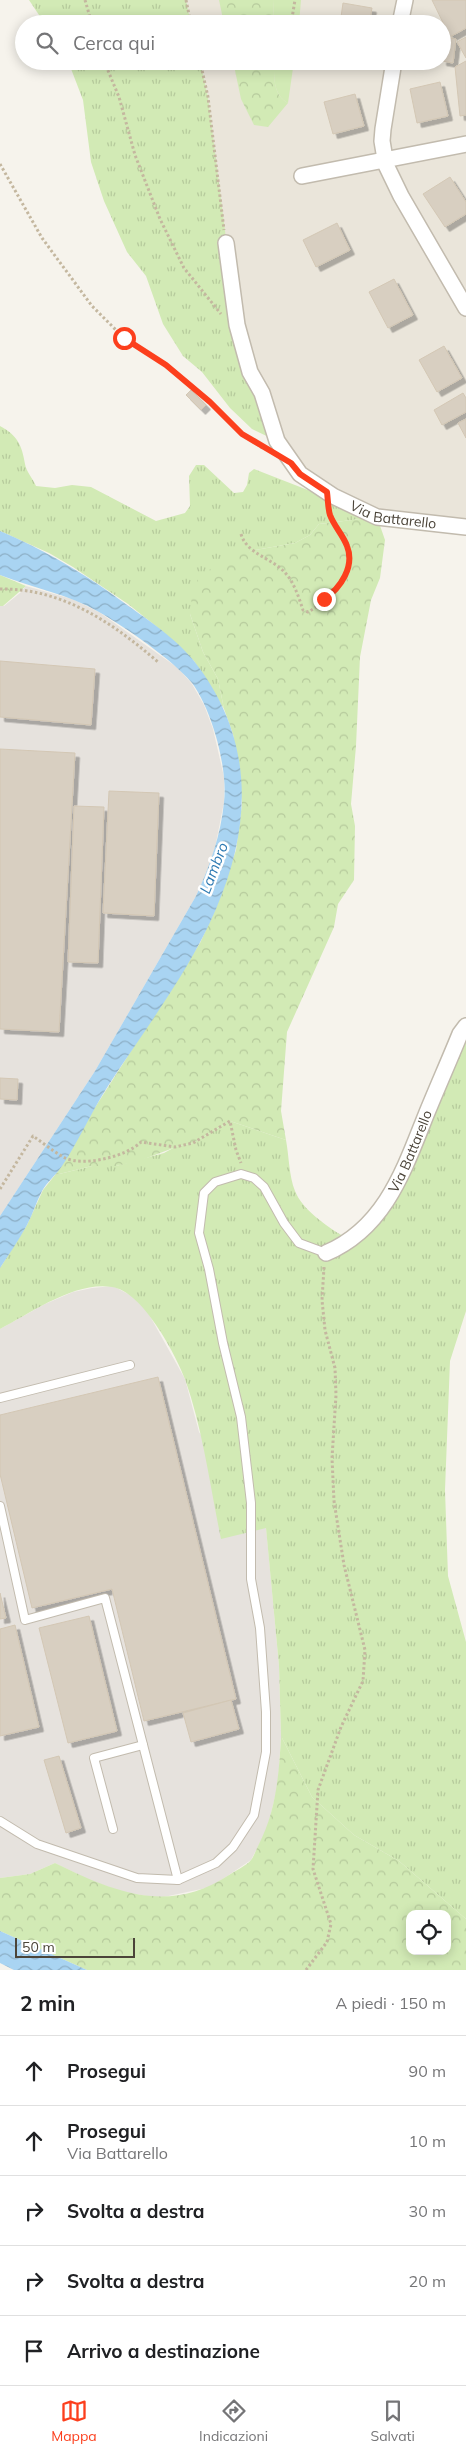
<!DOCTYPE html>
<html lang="it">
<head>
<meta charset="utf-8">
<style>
  :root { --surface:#fff; --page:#f2f2f2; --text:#202124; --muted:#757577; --line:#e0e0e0; --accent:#fc3f1d }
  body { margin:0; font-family:Mulish,sans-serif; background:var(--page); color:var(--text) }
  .controls { position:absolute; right:15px; bottom:15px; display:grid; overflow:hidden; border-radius:10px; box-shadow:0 2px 12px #0003 }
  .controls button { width:45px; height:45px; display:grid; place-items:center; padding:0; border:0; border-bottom:1px solid var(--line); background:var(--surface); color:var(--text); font:25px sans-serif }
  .scale { position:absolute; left:15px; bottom:12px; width:120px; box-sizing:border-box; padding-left:5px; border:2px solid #4b4439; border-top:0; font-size:14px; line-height:18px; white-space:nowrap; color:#4b4439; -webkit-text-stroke:4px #fff; paint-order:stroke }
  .stop { position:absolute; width:15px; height:15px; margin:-11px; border:4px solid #fc3f1d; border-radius:50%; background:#fff }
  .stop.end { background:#fc3f1d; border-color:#fff; box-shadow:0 1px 5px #0008 }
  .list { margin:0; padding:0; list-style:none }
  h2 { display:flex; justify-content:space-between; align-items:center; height:65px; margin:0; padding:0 20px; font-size:21px }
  h2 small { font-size:16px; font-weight:400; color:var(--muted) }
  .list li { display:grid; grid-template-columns:32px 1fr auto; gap:15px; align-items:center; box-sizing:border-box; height:70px; padding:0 20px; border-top:1px solid var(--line) }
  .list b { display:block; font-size:19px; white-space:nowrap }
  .list p { margin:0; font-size:16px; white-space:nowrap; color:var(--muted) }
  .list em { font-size:16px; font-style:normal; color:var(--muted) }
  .icon { flex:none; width:28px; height:28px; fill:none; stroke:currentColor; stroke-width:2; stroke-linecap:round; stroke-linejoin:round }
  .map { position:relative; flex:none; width:466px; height:1970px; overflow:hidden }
  .search { position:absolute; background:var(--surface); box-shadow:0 2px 12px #0003; left:15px; right:15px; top:15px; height:55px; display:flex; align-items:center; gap:12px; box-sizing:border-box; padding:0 18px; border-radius:28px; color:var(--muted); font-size:19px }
  .sheet { height:415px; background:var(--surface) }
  nav { display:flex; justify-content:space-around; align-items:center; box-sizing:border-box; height:70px; border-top:1px solid var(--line); background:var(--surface); font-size:14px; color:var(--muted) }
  nav a { display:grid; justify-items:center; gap:2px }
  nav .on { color:var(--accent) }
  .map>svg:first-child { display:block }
  .residential { fill:#eae5da }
  .industrial { fill:#e6e2dd }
  .grass { fill:url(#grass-tufts) }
  .forest { fill:url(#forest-crowns); fill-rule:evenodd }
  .garden { fill:#d2eab5 }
  .water { fill:url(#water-waves) }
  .building { fill:#d8cfc1; stroke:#d3c7b4; filter:url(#shadow) }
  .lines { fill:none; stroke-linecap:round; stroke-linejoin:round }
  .service-casing { stroke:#c2bbae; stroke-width:10 }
  .minor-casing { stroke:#c2bbae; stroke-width:18 }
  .path { stroke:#c4b79f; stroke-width:3; stroke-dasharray:2.5 2.5; stroke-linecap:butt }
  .service { stroke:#fff; stroke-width:8 }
  .minor { stroke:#fff; stroke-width:15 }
  .route { stroke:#fc3f1d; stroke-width:6 }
  .labels { text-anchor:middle; stroke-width:5; stroke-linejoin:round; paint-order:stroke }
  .street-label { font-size:14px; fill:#4b4439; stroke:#fff }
  .water-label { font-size:15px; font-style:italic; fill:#2e7ab2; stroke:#fff }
</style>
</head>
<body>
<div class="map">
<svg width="466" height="1970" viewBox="0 0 466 1970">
  <defs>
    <pattern id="grass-tufts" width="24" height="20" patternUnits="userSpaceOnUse" patternTransform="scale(1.25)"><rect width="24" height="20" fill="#d2eab5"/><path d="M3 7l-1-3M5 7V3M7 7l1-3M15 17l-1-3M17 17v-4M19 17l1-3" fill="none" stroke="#b6ca9c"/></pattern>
    <pattern id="forest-crowns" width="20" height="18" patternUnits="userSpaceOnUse" patternTransform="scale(1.25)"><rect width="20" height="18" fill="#d2eab5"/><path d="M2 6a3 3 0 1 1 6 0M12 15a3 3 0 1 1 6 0" fill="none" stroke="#b6ca9c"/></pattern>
    <pattern id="water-waves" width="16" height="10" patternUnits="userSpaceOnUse" patternTransform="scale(1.25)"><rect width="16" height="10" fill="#a9d4f2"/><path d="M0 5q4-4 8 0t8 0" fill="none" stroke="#8caec5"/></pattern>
    <filter id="shadow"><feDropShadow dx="4.5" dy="4.5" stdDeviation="0" flood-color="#0004"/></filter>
  </defs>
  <rect width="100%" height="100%" fill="#f6f3ec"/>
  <!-- residential -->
  <polygon class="residential" points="186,0 466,0 466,527 377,517 300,474 250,372 226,247 208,97 200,61 442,61 442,24 191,24"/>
  <!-- industrial -->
  <g class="industrial">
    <polygon points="26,586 72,599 99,612 178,668 192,684 204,705 213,729 224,777 224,802 215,848 207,872 196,896 95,1071 0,1216 0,606 4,606 20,593"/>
    <polygon points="113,1286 130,1295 146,1309 185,1379 199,1432 266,1527 279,1666 281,1736 278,1785 267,1829 251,1860 211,1887 159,1898 123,1892 89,1880 55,1863 30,1874 0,1878 0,1329 45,1304 73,1292 92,1288"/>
  </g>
  <!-- grass -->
  <g class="grass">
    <polygon points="29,0 186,0 191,24 45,24"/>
    <polygon points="68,61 200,61 208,97 237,325 277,441 252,429 230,408 202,372 183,356 163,324 146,276 127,252 104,201 91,162 83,100"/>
    <path d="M 0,426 C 17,435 22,445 25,464 C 26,471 33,479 36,486 L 55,488 L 72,485 L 91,487 L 156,521 L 185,513 L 190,506 L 189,476 L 196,465 L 204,465 L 234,493 L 243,492 L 247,485 L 249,473 L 254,469 L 377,517 L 319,524 L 310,535 L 295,543 L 250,551 L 190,614 L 203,652 L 218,679 L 224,709 L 194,661 L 157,627 L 128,604 L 73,567 L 49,553 L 0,531 Z"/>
    <path d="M 466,1026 L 466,1311 L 450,1361 L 445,1490 L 448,1576 L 466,1642 L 466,1919 L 399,1861 L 354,1835 L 312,1797 L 281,1736 L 279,1666 L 266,1528 L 221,1539 C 210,1486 203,1430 185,1379 C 175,1353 142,1291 112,1287 C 75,1281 31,1313 0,1329 L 0,1268 L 27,1225 L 43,1190 L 55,1175 L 92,1166 L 116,1166 L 164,1153 L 175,1147 L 193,1143 L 230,1121 L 286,1140 C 289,1156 289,1176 295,1191 C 302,1209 326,1226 343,1236 L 382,1209 Z"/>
  </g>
  <!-- forest -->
  <g class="forest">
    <polygon points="219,0 273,0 274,24 224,24"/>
    <path d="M 233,61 L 274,61 C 274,77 273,95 288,103 L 268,127 L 254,125 L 241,99 Z"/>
    <polygon points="377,517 385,540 380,578 371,600 360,657 356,746 351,804 355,826 354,880 338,904 334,927 287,1032 281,1111 286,1140 230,1121 193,1143 176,1147 139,1161 116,1166 92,1166 55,1175 61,1167 94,1109 200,943 216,908 236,850 242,804 233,734 224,709 218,679 203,652 190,614 192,593 199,577 219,563 250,551 295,543 310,535 319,524"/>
    <polygon points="0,575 26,586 3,606 0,606"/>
    <path d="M 281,1736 L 312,1797 L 354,1835 L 399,1861 L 466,1919 L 466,1970 L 87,1970 L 0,1931 L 0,1878 L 30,1874 L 55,1863 C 114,1892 169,1915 229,1875 C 236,1870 246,1866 251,1860 C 254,1856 256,1850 258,1846 C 276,1812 279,1775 281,1736 ZM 410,1914 L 447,1914 L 447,1951 L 410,1951 Z"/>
  </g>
  <!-- garden -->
  <g class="garden">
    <polygon points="273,0 301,0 299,24 274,24"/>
    <path d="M 274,61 L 294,61 L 288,103 C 273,95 274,77 274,61 Z"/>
  </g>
  <!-- water -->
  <g class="water">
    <path d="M 0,531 C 42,549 75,568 112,594 C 140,615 172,634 194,661 C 254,737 253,823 216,909 C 189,972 145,1029 108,1086 C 91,1112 79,1141 62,1166 C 56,1175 47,1182 42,1191 C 36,1202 33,1214 27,1225 C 19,1240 9,1254 0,1268 L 0,1216 L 95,1071 L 196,896 C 210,866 221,834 224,802 C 228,768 212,710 192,683 C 173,660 125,627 99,612 C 68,594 33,588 0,575 Z"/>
    <polygon points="0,1931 87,1970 14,1970 0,1963"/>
  </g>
  <!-- building -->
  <g class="building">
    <polygon points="432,0 466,0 466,28 450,37"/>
    <polygon points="343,3 372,8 369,24 340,24"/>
    <polygon points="443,36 456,39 453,63 442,61"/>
    <polygon points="466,37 466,58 457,42"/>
    <polygon points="466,61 466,115 460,116 455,67"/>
    <polygon points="440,82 448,116 417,123 410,89"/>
    <polygon points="355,94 364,126 333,134 324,102"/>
    <polygon points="450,177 466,202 466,214 445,227 423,194"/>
    <polygon points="337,223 350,250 316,267 303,240"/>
    <polygon points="394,279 413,315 388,328 369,292"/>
    <polygon points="444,346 462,378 437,392 419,360"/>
    <polygon points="191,390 206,405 201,410 186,395"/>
    <polygon points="463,393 466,398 466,412 442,425 434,410"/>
    <polygon points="466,419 466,438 458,423"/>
    <polygon points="0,661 95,669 91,725 0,717"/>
    <polygon points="0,749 75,753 59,1032 0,1029"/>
    <polygon points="109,791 159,793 154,916 103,913"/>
    <polygon points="74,806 104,807 98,963 68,962"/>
    <polygon points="0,1078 18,1079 17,1100 0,1099"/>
    <polygon points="158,1377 236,1699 144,1721 112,1589 32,1608 0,1474 0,1415"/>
    <polygon points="0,1593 6,1618 0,1619"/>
    <polygon points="89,1616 117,1731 68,1743 39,1628"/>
    <polygon points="15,1625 39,1727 0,1736 0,1629"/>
    <polygon points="231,1700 239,1729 191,1742 183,1713"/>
    <polygon points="59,1756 81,1828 66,1833 44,1760"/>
  </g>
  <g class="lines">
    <!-- service casing -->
    <g class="service-casing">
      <g id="service">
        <polyline points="0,1398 130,1365"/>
        <polyline points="0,1506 25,1620 105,1598 178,1880"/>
        <polyline points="0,1821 37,1844 137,1878 178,1880 216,1863 233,1847 254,1815 266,1752 266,1712 260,1628 251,1579 251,1503 241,1417 223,1343 209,1269 199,1233 204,1193 215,1182 241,1174 254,1178 264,1187 284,1223 299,1243 326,1253"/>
        <polyline points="113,1829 94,1758 143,1745"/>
      </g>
    </g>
    <!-- minor casing -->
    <g class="minor-casing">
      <g id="minor">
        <polyline points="400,24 405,0"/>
        <polyline points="394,61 383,129 382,141 386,165 401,196 466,308"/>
        <polyline points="302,176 466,144"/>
        <path id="s1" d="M 226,243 L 237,325 L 250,372 L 262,393 L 277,441 L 300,474 L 333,496 L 377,517 L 466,527"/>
        <path id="s2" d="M 326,1253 C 385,1228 404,1170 426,1115 C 437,1088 449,1061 460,1034 L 466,1026"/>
      </g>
    </g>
    <!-- path -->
    <g class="path">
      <polyline points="85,0 92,24"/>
      <polyline points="186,0 191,24"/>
      <polyline points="291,24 295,0"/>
      <polyline points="104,61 119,97 135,155 160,219 184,268 221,314"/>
      <polyline points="200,61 208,97 224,230"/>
      <polyline points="0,164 42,238 92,306 124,338 166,365 210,402 241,434 264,449"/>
      <path d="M 241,534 C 247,555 274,558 287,575 C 295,585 299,598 303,610 L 308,612 C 329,600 359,573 347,546 C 342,534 331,523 329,510"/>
      <path d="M 0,589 C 62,588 113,623 158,662"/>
      <path d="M 0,1189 L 33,1136 C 43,1143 54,1152 65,1158 C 85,1167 127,1156 141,1142 L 175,1147 L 193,1143 L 230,1121 L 236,1150 L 241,1163"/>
      <polyline points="306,1970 327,1942 331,1924 313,1869 318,1790 341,1727 363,1681 365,1650 344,1565 334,1501 332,1458 336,1395 335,1368 325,1330 322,1300 324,1267"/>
    </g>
    <!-- service -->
    <use href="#service" class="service"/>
    <!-- minor -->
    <use href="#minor" class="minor"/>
  </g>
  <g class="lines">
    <!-- route -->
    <path class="route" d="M 124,338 L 166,365 L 210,402 L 242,434 L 291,463 L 300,474 L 327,492 C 328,500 328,509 330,515 C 334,526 343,535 347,546 C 355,566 341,588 324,599"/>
  </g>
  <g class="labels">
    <!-- street labels -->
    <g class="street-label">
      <text dy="5" stroke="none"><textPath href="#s1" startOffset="350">Via Battarello</textPath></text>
      <text dy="5" stroke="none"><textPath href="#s2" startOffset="136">Via Battarello</textPath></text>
    </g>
    <!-- water labels -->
    <g class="water-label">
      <text transform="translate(214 868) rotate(-69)" y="5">Lambro</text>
    </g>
  </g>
</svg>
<div class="controls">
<button><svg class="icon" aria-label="locate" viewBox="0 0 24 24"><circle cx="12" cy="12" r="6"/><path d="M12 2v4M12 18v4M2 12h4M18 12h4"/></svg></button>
</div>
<div class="scale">50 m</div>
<div class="stop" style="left:124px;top:338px"></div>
<div class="stop end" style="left:324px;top:599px"></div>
<div class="search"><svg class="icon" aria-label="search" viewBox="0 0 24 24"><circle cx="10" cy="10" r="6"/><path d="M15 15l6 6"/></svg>Cerca qui</div>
</div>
<section class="sheet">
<h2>2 min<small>A piedi · 150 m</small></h2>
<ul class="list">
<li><svg class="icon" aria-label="ahead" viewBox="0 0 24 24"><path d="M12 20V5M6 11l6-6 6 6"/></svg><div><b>Prosegui</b></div><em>90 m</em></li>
<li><svg class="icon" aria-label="ahead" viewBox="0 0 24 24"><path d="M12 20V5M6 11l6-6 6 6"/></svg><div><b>Prosegui</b><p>Via Battarello</p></div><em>10 m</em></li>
<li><svg class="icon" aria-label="right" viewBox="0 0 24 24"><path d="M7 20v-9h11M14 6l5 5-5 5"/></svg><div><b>Svolta a destra</b></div><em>30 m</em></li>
<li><svg class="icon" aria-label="right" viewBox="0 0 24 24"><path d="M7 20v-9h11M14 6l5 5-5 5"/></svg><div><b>Svolta a destra</b></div><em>20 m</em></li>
<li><svg class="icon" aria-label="arrive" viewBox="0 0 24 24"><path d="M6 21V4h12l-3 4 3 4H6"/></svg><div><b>Arrivo a destinazione</b></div></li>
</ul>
</section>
<nav>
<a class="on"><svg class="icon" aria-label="map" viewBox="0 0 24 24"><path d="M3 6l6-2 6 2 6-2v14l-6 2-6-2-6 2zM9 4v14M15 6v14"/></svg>Mappa</a>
<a><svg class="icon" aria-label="directions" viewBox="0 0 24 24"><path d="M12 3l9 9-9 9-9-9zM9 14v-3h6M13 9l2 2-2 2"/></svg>Indicazioni</a>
<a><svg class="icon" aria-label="saved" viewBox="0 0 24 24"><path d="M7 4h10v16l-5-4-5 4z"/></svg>Salvati</a>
</nav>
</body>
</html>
